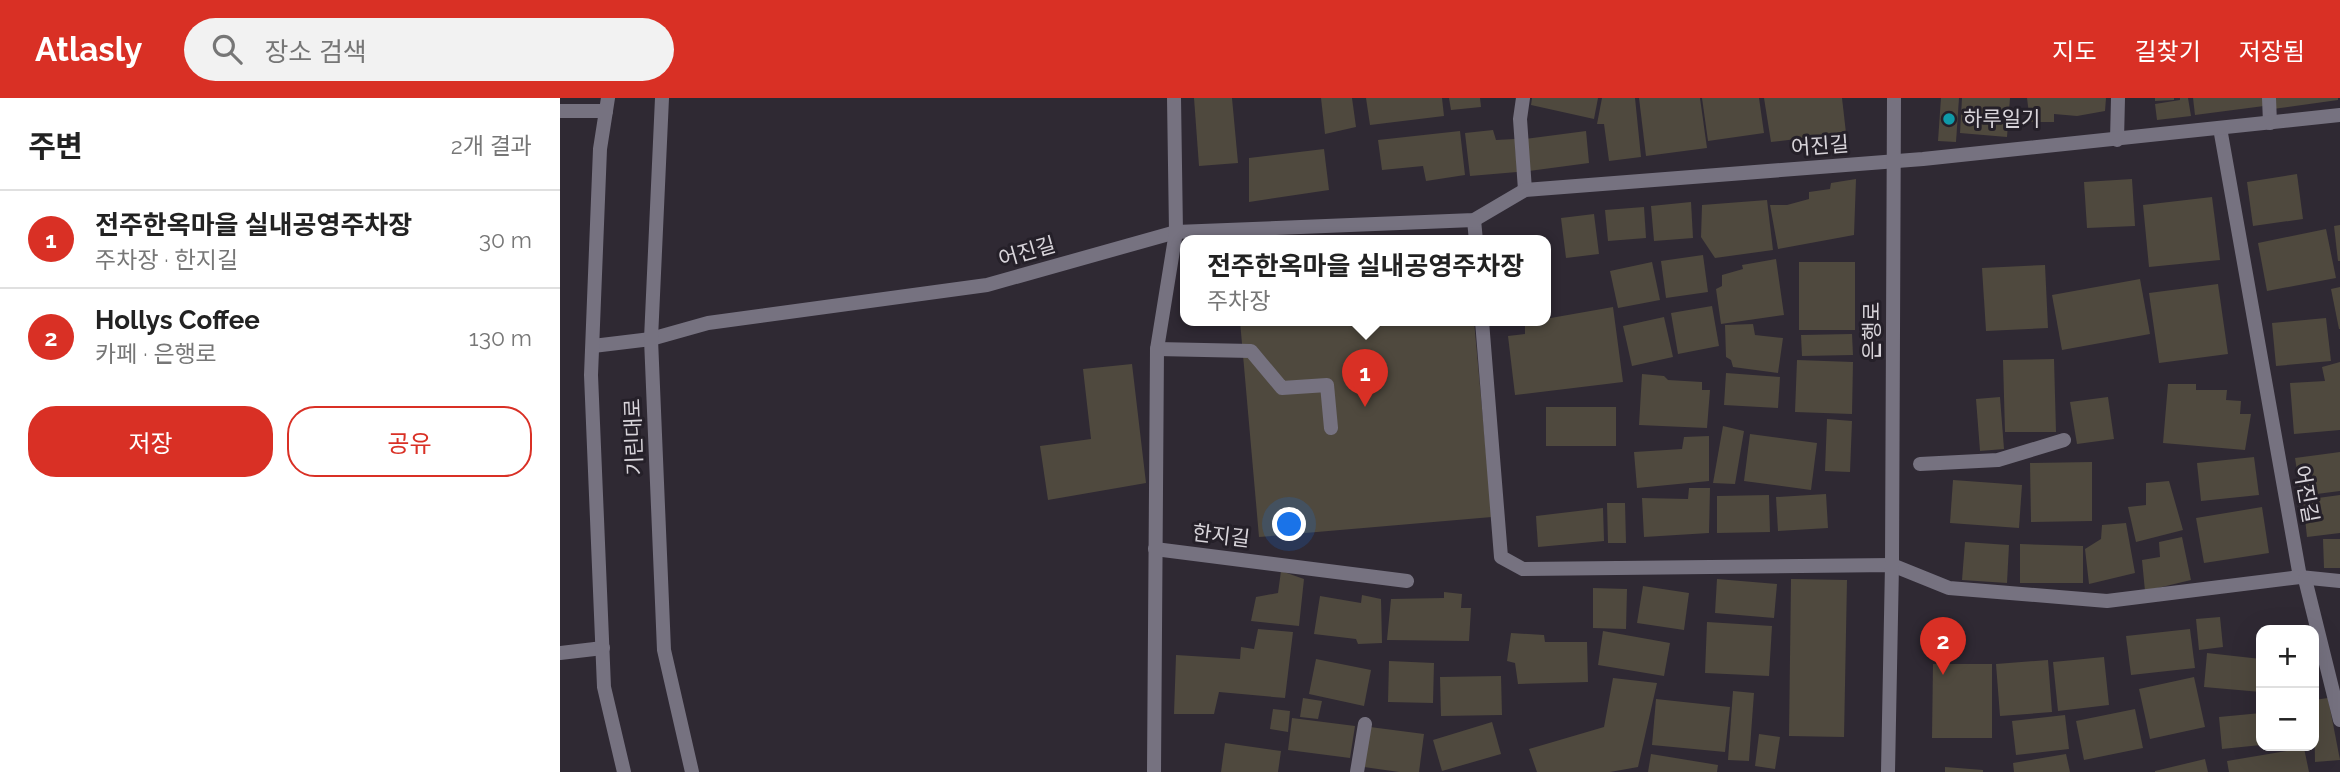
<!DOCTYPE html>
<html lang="ko">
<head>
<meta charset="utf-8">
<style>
  :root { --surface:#fff; --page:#f2f2f2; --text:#222; --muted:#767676; --line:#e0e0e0; --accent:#d93025 }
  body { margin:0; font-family:Raleway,"Noto Sans KR",sans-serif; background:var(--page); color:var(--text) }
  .controls { position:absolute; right:21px; bottom:21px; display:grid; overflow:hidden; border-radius:14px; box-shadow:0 7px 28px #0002 }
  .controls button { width:63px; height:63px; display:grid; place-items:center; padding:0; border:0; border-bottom:2px solid var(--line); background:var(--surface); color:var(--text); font:35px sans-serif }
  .you { position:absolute; left:730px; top:427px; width:24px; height:24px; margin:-18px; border:5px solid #fff; border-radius:50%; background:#1a73e8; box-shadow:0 0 0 10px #1a73e833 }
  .badge { display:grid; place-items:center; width:46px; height:46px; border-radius:50%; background:var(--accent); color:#fff; font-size:23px; font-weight:700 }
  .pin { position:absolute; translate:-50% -58px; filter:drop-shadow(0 2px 4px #0008) }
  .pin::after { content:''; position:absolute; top:37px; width:24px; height:21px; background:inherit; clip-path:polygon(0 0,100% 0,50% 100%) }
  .popup { position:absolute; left:620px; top:137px; width:371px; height:91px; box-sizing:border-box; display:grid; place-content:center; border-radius:14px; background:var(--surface); filter:drop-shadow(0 2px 5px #0005); font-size:23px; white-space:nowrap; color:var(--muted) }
  .popup b { font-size:26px; color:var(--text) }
  .popup::after { content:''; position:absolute; left:50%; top:100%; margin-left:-14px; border:14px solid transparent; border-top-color:var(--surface) }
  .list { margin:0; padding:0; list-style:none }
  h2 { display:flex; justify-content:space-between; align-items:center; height:91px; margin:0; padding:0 28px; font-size:30px }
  h2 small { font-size:23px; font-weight:400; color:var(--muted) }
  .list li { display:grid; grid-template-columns:46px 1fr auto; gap:21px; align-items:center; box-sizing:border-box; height:98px; padding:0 28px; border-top:2px solid var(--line) }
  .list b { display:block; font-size:26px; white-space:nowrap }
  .list p { margin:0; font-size:23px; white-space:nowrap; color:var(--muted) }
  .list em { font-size:23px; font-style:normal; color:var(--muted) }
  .actions { display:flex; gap:14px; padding:21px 28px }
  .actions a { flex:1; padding:16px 0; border:2px solid var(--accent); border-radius:28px; text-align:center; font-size:24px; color:var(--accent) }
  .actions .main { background:var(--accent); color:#fff }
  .icon { flex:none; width:38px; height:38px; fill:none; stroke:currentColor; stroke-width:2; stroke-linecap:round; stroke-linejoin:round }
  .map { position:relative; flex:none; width:1780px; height:674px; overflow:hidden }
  header { display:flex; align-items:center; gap:42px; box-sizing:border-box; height:98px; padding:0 35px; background:var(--accent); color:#fff }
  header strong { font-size:33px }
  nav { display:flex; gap:38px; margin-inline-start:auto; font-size:24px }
  .search { width:490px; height:63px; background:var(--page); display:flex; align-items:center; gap:18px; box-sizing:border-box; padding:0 24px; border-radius:38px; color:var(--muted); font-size:26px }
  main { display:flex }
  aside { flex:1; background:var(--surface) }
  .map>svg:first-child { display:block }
  .building { fill:#4f493e }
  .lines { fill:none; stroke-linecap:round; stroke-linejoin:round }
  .service { stroke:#767280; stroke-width:14 }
  .minor { stroke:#767280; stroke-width:14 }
  .tertiary { stroke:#767280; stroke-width:14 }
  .culture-dot { fill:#0f9aa8; stroke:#252029; stroke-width:2.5 }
  .labels { text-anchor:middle; stroke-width:6; stroke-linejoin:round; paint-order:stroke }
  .poi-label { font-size:21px; fill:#d8d4da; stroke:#252029; text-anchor:start }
  .street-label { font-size:21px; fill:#d8d4da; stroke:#252029 }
</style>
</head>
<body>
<header>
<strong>Atlasly</strong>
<div class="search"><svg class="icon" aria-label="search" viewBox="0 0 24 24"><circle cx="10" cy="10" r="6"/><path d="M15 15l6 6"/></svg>장소 검색</div>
<nav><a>지도</a><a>길찾기</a><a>저장됨</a></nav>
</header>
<main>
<aside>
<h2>주변<small>2개 결과</small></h2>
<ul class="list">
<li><span class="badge">1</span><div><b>전주한옥마을 실내공영주차장</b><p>주차장 · 한지길</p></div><em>30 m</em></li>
<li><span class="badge">2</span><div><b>Hollys Coffee</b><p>카페 · 은행로</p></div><em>130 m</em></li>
</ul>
<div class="actions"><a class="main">저장</a><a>공유</a></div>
</aside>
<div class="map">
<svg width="1780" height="674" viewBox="0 0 1780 674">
  <rect width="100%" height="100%" fill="#2f2933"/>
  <!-- building -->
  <g class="building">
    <polygon points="634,0 672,0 678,65 639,68"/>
    <polygon points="761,0 792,0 796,29 765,36"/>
    <polygon points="806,0 882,0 884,18 810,27"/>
    <polygon points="889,0 920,0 921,9 891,12"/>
    <polygon points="972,0 1038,0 1034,21 971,7"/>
    <polygon points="1042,0 1075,0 1081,59 1049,63 1044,26 1037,26"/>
    <polygon points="1079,0 1140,0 1147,50 1086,58"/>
    <polygon points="1142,0 1199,0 1204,35 1148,43"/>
    <polygon points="1204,0 1282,0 1286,35 1211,44"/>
    <polygon points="1381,0 1399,0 1396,44 1378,43"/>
    <polygon points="1402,0 1450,0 1447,39 1400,35"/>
    <polygon points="1467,0 1546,0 1545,13 1517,18 1494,16 1494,24 1470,24"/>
    <polygon points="1595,0 1614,0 1614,2 1595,3"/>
    <polygon points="1620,0 1628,0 1631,18 1597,22 1595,6 1620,2"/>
    <polygon points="1633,0 1703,0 1704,8 1635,17"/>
    <polygon points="1713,0 1778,0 1778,2 1713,11"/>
    <polygon points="933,32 936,42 955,41 957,74 910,78 905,35"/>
    <polygon points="900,33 905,77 866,83 863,68 822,72 818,42"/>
    <polygon points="1026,33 1029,65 969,73 965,41"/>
    <polygon points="764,51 769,92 689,104 689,60"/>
    <polygon points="1737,76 1743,121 1693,128 1687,84"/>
    <polygon points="1296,81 1294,137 1218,151 1210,107 1227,107 1249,101 1249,94 1270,91 1271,85"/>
    <polygon points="1572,81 1575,128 1527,130 1524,84"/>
    <polygon points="1652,99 1660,162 1589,169 1583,107"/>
    <polygon points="1207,102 1213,152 1155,160 1141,139 1142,107"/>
    <polygon points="1131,104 1133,140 1094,143 1091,108"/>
    <polygon points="1084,109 1086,140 1048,143 1045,112"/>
    <polygon points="1034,116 1039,156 1006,160 1001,120"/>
    <polygon points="1780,127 1780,163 1778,163 1774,128"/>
    <polygon points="1766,131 1776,180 1707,193 1698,145"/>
    <polygon points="1143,157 1148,194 1106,200 1101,163"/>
    <polygon points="1216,161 1224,217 1161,226 1156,191 1162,188 1162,177 1183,171 1182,167"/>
    <polygon points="1092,164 1100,202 1058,210 1050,173"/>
    <rect x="1239" y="164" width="56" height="68"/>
    <polygon points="1485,167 1488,230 1426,233 1422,170"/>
    <polygon points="1580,181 1590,236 1502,252 1492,197"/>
    <polygon points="1658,186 1668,256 1599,265 1589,195"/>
    <polygon points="1780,189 1780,231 1779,231 1771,191"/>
    <polygon points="1152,208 1159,248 1118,256 1111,215"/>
    <polygon points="1053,209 1063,284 955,297 948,238 965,236 965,224 985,223 985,221"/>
    <polygon points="1104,219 1113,259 1072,268 1063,228"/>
    <polygon points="1766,220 1771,263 1716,268 1712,225"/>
    <polygon points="680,223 914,223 932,419 699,439"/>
    <polygon points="1193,226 1195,237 1223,240 1218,275 1173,269 1171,262 1166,259 1165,227"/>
    <polygon points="1292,236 1293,257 1242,258 1241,237"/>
    <polygon points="1494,261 1496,334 1445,334 1443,262"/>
    <polygon points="1237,262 1293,264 1292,316 1235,314"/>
    <polygon points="1780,264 1780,332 1734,336 1730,285 1765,283 1762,269"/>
    <polygon points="572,266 586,385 488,402 480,348 531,341 523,271"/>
    <polygon points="1166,275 1220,279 1218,310 1164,307"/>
    <polygon points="1082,276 1104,278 1108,282 1142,284 1142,292 1150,292 1147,330 1079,327"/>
    <polygon points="1608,286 1636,286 1636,292 1667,292 1666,302 1681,303 1680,316 1691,316 1685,352 1603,345"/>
    <polygon points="1440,299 1444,351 1420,353 1416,301"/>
    <polygon points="1548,299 1554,341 1517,346 1510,304"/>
    <rect x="986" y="309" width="70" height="39"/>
    <polygon points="1267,321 1292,323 1290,374 1265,373"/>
    <polygon points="1163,328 1184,333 1175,386 1153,385"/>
    <polygon points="1190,336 1257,345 1251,392 1184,383"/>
    <polygon points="1149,338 1149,383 1077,390 1074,354 1122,351 1124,339"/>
    <polygon points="1780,354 1780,393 1741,398 1735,360"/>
    <polygon points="1694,359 1699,397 1641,403 1637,365"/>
    <polygon points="1532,364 1532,423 1471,424 1470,365"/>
    <polygon points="1393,382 1462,387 1459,430 1390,425"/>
    <polygon points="1609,383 1623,432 1576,444 1568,409 1586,407 1586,385"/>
    <polygon points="1129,390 1150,390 1149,435 1084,439 1082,400 1128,401"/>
    <polygon points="1266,396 1268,430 1218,433 1216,399"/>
    <polygon points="1209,397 1210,434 1157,435 1157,398"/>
    <polygon points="1780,397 1780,435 1747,439 1743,402"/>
    <polygon points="1047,405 1065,405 1066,445 1048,445"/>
    <polygon points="1702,409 1709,455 1644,465 1636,420"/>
    <polygon points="1043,410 1044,443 978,449 976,418"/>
    <polygon points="1566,425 1575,475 1529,486 1525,451 1541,441 1542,427"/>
    <polygon points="1622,439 1631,482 1585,493 1582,462 1600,459 1599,444"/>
    <polygon points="1763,441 1780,441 1780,470 1764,470"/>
    <polygon points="1405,444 1449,447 1447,485 1402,482"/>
    <polygon points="1460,446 1523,448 1523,485 1460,485"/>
    <polygon points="721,473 744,481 739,528 691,523 696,499 718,495"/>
    <polygon points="1157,481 1217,486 1214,520 1155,515"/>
    <polygon points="1231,481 1287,482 1284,639 1229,638"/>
    <polygon points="1083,488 1129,495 1124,532 1077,525"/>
    <polygon points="1033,490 1067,491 1066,531 1033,530"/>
    <polygon points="884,494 902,496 901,510 911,510 909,543 827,542 831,501 884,500"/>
    <polygon points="802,497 821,501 822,545 798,546 796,541 754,536 760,498 801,505"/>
    <polygon points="1660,519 1663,549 1639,552 1636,521"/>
    <polygon points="1147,524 1212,528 1209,578 1145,575"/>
    <polygon points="698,531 733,534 725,600 659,594 654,616 614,616 616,557 680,561 681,549 694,551"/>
    <polygon points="1630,531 1635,570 1571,577 1566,538"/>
    <polygon points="1043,533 1110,545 1104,578 1038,567"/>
    <polygon points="951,535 984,537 985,544 1027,544 1028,584 958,586 955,565 947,563"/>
    <polygon points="1647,555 1701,561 1701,594 1644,589"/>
    <polygon points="1544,559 1549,607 1498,613 1493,564"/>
    <polygon points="756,561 811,572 804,608 749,596"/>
    <polygon points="1488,562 1492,614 1440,618 1436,566"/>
    <polygon points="829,563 874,565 873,605 828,604"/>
    <polygon points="1373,566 1432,566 1432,640 1372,640"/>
    <polygon points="941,578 942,617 881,618 880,579"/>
    <polygon points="1634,579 1645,629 1590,641 1579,591"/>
    <polygon points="1053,580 1097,585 1078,669 1050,674 977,674 969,651 1044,629"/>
    <polygon points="1173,593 1194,595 1189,663 1168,662"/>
    <polygon points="743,600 762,603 758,621 740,619"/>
    <polygon points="1768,600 1780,662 1755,664 1754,602"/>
    <polygon points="1096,601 1170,609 1165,654 1092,647"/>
    <polygon points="713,611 730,613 728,634 710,631"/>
    <polygon points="1575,611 1583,650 1524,662 1516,623"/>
    <polygon points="1701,615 1701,647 1662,651 1659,619"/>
    <polygon points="1505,617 1509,651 1456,657 1452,623"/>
    <polygon points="732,620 795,628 790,660 728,652"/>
    <polygon points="932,624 941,656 882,673 873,642"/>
    <polygon points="810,629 864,636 859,674 839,674 804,669"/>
    <polygon points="1199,636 1220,639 1215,671 1195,668"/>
    <polygon points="665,645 721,653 718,674 661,674"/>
    <polygon points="1744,650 1749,674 1669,674 1667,663"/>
    <polygon points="1091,656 1158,667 1157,674 1088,674"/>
    <polygon points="1506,656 1510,674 1454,674 1453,665"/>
    <polygon points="1645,661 1648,674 1595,674 1595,673"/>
    <polygon points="1385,669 1423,672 1423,674 1385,674"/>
  </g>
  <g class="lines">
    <!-- service -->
    <polyline class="service" points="0,13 46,13"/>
    <!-- minor -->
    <g class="minor">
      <polyline points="963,0 960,21 965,92"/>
      <polyline points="1709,0 1710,25"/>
      <polyline points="1660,30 1740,479"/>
      <polyline points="1557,42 1558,0"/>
      <polyline points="914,122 916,143"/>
      <polyline points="922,223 941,459 963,471 1332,467 1389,490 1547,503 1740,479 1780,483"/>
      <polyline points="33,248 91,241 148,225 427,187 616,134 914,122 965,92 1363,61 1780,17"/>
      <polyline points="597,251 691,253 722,290 767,287 771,330"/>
      <polyline points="1360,366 1438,362 1504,342"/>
      <polyline points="595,451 847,483"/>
      <polyline points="1745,481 1780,622"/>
      <polyline points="0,555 43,550"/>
      <polyline points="594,674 597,251 616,134 614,0"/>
      <polyline points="797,674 805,626"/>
      <polyline points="1328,674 1332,467 1334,0"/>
    </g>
    <!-- tertiary -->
    <g class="tertiary">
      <polyline points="48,0 40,51 31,277 44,589 64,674"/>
      <polyline points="102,0 91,241 104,552 132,674"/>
    </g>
  </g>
  <!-- markers -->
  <circle class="culture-dot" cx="1389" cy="21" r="7"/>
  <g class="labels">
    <!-- poi labels -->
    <g class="poi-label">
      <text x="1403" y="28">하루일기</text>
    </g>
    <!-- street labels -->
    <g class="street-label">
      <text transform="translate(1260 48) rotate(-4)" y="7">어진길</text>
      <text transform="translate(467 154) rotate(-16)" y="7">어진길</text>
      <text transform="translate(1312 233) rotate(-90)" y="7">은행로</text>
      <text transform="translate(74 339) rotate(-92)" y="7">기린대로</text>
      <text transform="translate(1746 396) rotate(80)" y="7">어진길</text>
      <text transform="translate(661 438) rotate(7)" y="7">한지길</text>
    </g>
  </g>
</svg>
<div class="controls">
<button>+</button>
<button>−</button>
</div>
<div class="you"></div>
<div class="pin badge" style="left:805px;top:309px">1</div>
<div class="popup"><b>전주한옥마을 실내공영주차장</b>주차장</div>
<div class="pin badge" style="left:1383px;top:577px">2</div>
</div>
</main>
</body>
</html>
